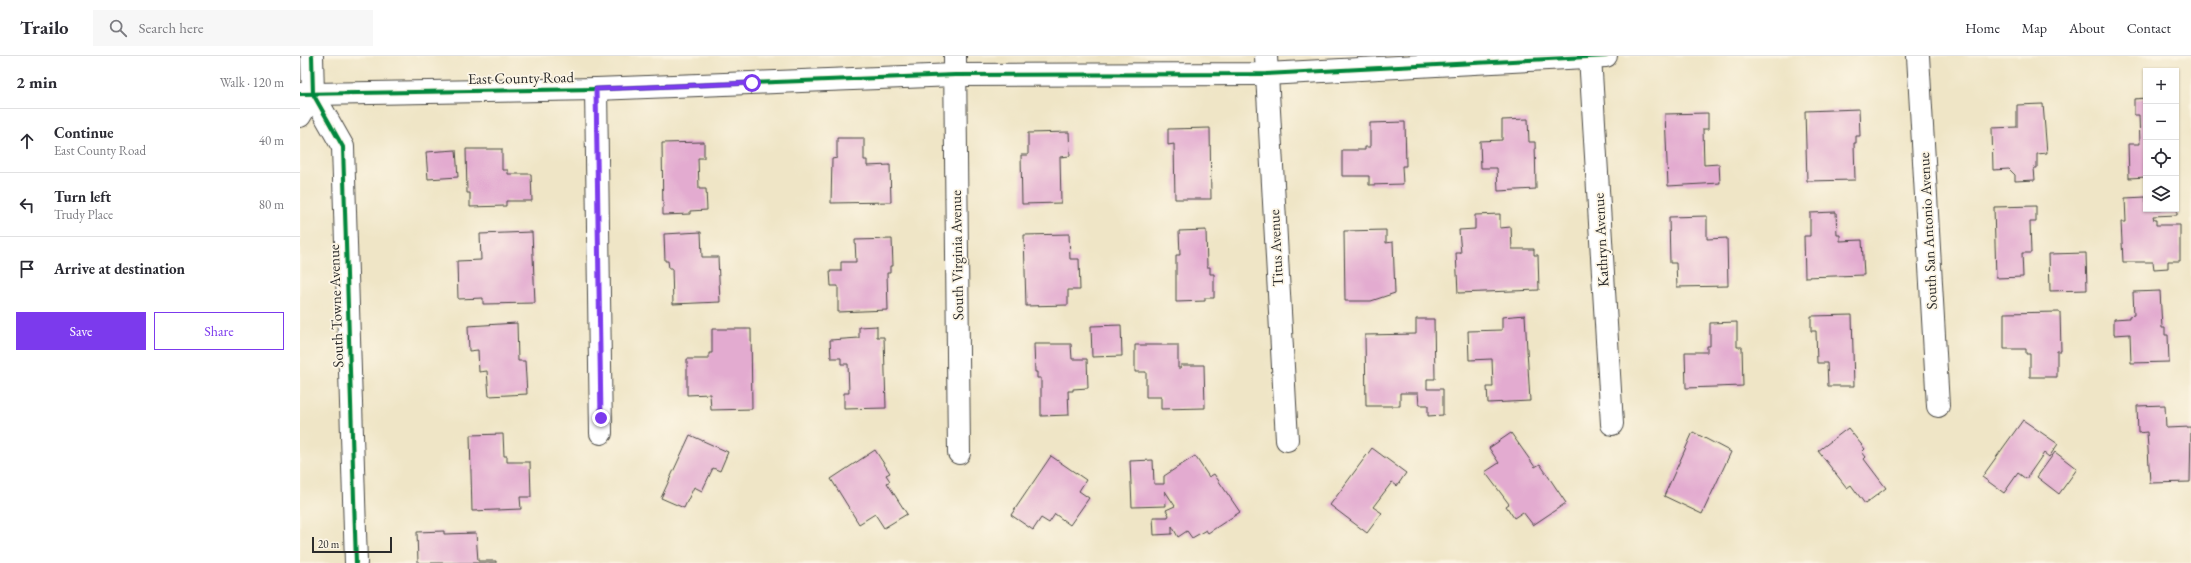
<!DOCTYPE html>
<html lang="en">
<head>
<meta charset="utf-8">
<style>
  :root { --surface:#fff; --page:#f7f7f7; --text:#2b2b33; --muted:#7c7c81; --line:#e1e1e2; --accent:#7c3aed }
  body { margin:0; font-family:"EB Garamond",serif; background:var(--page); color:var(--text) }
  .controls { position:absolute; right:12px; top:12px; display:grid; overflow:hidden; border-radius:0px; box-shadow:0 1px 3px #0004 }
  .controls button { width:36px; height:36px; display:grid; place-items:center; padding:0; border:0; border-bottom:1px solid var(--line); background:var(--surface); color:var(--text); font:20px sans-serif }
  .scale { position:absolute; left:12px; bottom:10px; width:80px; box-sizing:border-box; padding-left:4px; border:2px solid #2b2b2b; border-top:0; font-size:11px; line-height:14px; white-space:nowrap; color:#2b2b2b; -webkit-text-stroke:3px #fcf5e5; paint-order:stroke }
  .stop { position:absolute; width:12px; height:12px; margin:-9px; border:3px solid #7c3aed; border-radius:50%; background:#fff }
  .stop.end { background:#7c3aed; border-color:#fff; box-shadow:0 1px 4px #0008 }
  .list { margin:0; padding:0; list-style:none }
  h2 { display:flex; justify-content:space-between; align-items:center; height:52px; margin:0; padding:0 16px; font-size:17px }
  h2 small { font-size:13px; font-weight:400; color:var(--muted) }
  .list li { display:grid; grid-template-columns:26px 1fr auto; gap:12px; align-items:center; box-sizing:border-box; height:64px; padding:0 16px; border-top:1px solid var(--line) }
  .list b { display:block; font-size:15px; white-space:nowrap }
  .list p { margin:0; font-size:13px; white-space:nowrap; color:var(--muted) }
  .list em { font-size:13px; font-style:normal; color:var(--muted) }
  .actions { display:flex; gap:8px; padding:12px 16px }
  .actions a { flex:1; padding:9px 0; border:1px solid var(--accent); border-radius:0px; text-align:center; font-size:14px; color:var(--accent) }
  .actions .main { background:var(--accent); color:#fff }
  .icon { flex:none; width:22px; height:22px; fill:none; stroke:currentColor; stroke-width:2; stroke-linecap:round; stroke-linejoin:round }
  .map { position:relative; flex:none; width:1891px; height:507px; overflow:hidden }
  header { display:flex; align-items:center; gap:24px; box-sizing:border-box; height:56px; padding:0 20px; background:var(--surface); border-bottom:1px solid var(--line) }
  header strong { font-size:19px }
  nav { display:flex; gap:22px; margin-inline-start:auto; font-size:14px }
  .search { width:280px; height:36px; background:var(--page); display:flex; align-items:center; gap:10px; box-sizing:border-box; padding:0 14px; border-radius:0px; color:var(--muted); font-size:15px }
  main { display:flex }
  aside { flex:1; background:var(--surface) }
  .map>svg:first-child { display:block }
  .building { fill:#e3abd0 }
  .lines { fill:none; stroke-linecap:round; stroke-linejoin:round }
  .minor-casing { stroke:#484742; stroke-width:24 }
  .tertiary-casing { stroke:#484742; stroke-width:24 }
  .minor { stroke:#fff; stroke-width:22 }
  .tertiary { stroke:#fff; stroke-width:22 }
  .cycleway-casing { stroke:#fcf5e5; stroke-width:6 }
  .cycleway { stroke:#00873e; stroke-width:4 }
  .route { stroke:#7c3aed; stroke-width:5 }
  .labels { text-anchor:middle; stroke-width:3.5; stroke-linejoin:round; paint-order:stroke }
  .street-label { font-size:15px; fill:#2b2b2b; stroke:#fcf5e5 }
</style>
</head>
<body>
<header>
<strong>Trailo</strong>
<div class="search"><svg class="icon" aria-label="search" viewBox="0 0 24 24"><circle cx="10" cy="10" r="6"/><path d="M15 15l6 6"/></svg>Search here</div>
<nav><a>Home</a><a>Map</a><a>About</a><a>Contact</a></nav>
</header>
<main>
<aside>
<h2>2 min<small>Walk · 120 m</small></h2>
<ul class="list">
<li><svg class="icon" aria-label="ahead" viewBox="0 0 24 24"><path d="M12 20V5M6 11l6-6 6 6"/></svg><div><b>Continue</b><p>East County Road</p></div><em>40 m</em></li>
<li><svg class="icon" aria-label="left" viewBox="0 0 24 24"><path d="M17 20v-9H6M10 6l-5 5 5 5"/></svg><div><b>Turn left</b><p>Trudy Place</p></div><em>80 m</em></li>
<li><svg class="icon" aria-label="arrive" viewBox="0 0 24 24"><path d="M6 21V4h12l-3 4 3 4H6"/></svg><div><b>Arrive at destination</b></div></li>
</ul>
<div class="actions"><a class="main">Save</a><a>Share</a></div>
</aside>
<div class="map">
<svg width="1891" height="507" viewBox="0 0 1891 507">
  <rect width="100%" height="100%" fill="#fcf5e5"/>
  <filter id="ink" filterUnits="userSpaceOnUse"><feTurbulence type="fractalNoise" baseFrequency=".025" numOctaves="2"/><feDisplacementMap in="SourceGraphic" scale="8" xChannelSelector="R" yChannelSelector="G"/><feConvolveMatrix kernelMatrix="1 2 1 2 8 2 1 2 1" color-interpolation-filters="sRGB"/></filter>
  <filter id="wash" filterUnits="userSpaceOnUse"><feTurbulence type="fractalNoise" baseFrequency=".012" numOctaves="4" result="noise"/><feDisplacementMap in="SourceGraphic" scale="16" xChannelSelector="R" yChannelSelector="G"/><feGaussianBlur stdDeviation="0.9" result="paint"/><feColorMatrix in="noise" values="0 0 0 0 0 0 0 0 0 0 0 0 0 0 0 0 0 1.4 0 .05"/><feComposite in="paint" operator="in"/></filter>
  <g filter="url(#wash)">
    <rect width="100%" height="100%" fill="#efe5c6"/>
    <g id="blocks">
      <!-- building -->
      <g class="building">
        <polygon points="1846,42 1846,121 1829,122 1828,88 1840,88 1839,59 1834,59 1834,43"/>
        <polygon points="1743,48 1747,97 1737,98 1737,112 1734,112 1735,124 1715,125 1715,119 1709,113 1693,114 1692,72 1717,71 1717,49"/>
        <polygon points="1559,53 1560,80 1556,80 1556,87 1554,87 1555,124 1507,125 1505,55"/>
        <polygon points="1408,57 1408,73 1403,73 1404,109 1419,108 1420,127 1368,130 1365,58"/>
        <polygon points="1228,63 1229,86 1235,86 1236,133 1198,135 1197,112 1181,112 1180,85 1202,84 1202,64"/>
        <polygon points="1105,66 1106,110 1102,110 1103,128 1069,129 1069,120 1042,120 1042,94 1065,94 1065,91 1070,91 1070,67"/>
        <polygon points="910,72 911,143 875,143 874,88 868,89 868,73"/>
        <polygon points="769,76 770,100 760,101 761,147 722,148 721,99 728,99 728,77"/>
        <polygon points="537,82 564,82 564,104 567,104 567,110 590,109 591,146 531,147 532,103 537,102"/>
        <polygon points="404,86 404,102 398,102 399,133 406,133 407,154 390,155 390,158 363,159 362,87"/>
        <polygon points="166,93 202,93 202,114 208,114 208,118 231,118 232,145 206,145 206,150 170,151 170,137 167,137"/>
        <polygon points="156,94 158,121 128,123 126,96"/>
        <polygon points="1846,141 1846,153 1877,153 1877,159 1853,160 1854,164 1856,164 1856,169 1880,169 1880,205 1868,205 1868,212 1854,213 1853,206 1823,206 1821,166 1826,166 1825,142"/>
        <polygon points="1736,150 1736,166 1730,166 1731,197 1722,197 1723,221 1696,222 1694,151"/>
        <polygon points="1536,156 1537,179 1540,179 1540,185 1562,184 1564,219 1505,221 1504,180 1510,180 1510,157"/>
        <polygon points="1200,158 1200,172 1211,171 1212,193 1234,193 1234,199 1238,199 1239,234 1158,237 1156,197 1161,197 1159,174 1175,173 1175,159"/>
        <polygon points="1407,160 1407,183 1427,182 1428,230 1377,231 1376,207 1370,207 1369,161"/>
        <polygon points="906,174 907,211 910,211 910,218 914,218 914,242 905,242 905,245 876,246 876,199 880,199 879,175"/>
        <polygon points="1086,174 1086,187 1093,186 1095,237 1071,245 1045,245 1044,175"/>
        <polygon points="232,176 235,247 183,248 183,242 158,243 157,205 181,204 180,178"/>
        <polygon points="401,176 402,201 418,201 420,246 373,248 372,212 369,212 368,205 365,205 364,178"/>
        <polygon points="769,178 770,203 779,203 780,234 768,234 768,249 726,250 724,179"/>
        <polygon points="592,183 593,210 590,210 590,217 587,217 588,254 538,256 538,230 531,230 530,215 541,215 541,206 556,206 555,184"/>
        <polygon points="1786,197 1787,234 1750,235 1749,198"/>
        <polygon points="1860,235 1862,272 1865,272 1865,279 1868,279 1869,306 1831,307 1830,278 1814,279 1814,263 1829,262 1829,260 1834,259 1833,236"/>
        <polygon points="1760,256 1761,295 1757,295 1757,321 1730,321 1730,298 1726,298 1726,293 1704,293 1704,257"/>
        <polygon points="1225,259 1230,345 1188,347 1187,331 1193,331 1192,303 1169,304 1168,275 1202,274 1202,261"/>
        <polygon points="1552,259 1554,330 1528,330 1527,307 1517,307 1516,275 1511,275 1511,260"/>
        <polygon points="1116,263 1134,263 1135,323 1127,323 1127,333 1143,333 1143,359 1128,360 1128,349 1119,349 1118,337 1100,337 1100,350 1066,350 1065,279 1116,278"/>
        <polygon points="1437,266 1437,291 1442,291 1443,330 1386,332 1385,296 1407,296 1407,290 1410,290 1410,267"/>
        <polygon points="217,267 218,305 225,305 227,338 189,340 187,315 179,316 178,294 169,295 168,270"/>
        <polygon points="821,269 822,300 792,301 791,270"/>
        <polygon points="577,270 577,281 584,281 586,352 544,353 544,337 549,337 548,308 541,308 541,302 531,302 530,284 559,282 559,271"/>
        <polygon points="412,273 451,273 452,353 411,354 410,338 387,339 387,303 409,303 409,297 412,297"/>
        <polygon points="734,288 771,288 772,303 787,303 788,332 773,333 773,335 768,335 769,359 741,360 741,322 737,322 737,316 735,316"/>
        <polygon points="835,289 878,289 878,312 881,312 881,309 904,309 905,352 861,353 861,341 846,341 846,316 835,316"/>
        <polygon points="1865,349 1866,372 1891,371 1890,426 1850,427 1847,376 1838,377 1837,350"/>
        <polygon points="1723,364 1758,388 1749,401 1744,397 1726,423 1718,417 1704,437 1682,421"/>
        <polygon points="1548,372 1565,393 1562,396 1566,401 1564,403 1586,432 1565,448 1551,429 1547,432 1518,395"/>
        <polygon points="1393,376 1431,396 1402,458 1364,440"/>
        <polygon points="1211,377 1235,411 1240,408 1266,447 1233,469 1223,456 1214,462 1206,450 1209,448 1185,416 1199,407 1189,392"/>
        <polygon points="203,378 204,400 207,400 207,406 230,406 231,441 220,441 221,453 172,455 170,379"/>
        <polygon points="390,379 428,396 420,415 413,412 402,435 394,431 384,452 361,442"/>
        <polygon points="1072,392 1106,417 1097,430 1092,426 1073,451 1082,457 1067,477 1030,449"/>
        <polygon points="575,394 590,417 586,419 590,425 587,427 607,458 584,472 575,458 559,468 531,423"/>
        <polygon points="1755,396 1777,413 1759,438 1737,421"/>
        <polygon points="751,400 786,424 779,435 789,442 770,469 755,458 749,467 741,462 733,474 711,459"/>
        <polygon points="895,400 909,421 914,418 940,456 908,477 906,474 892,482 887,475 878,481 872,470 872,478 854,479 853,461 868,461 869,459 866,454 875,450 865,435 866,450 832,451 830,405 853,404 854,428 864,428 864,420"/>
        <polygon points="144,475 144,478 176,477 178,505 196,505 196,507 118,507 117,476"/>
      </g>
    </g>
  </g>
  <g filter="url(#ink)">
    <use href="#blocks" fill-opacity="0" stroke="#484742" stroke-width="1"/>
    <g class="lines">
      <!-- minor casing -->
      <g class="minor-casing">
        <g id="minor">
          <polyline points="655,0 659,397"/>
          <polyline points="966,0 987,384"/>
          <polyline points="1290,0 1312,368"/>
          <polyline points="1618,0 1638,350"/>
          <polyline points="296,33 301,377"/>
          <polyline points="13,38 296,33 655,19 966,18 1306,0"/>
          <polyline points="13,38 43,91 56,507"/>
          <polyline points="0,60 13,38"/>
        </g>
      </g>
      <!-- tertiary casing -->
      <g class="tertiary-casing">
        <polyline id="tertiary" points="0,38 13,38 12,0"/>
      </g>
      <!-- minor -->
      <use href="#minor" class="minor"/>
      <!-- tertiary -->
      <use href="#tertiary" class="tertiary"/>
      <!-- cycleway casing -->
      <g class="cycleway-casing">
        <g id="cycleway">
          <polyline points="12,0 13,38 43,91 56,507"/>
          <polyline points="0,38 296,33 655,19 966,18 1306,0"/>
        </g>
      </g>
      <!-- cycleway -->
      <use href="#cycleway" class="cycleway"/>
    </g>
  </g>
  <g class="lines" filter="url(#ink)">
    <!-- route -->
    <polyline class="route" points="301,362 296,33 452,27"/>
  </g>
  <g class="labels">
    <!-- street labels -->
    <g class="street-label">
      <text transform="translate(221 22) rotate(-1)" y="5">East County Road</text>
      <text transform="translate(1628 175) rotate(-93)" y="5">South San Antonio Avenue</text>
      <text transform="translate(1301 184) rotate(-93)" y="5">Kathryn Avenue</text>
      <text transform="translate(976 192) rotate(-93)" y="5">Titus Avenue</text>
      <text transform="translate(657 199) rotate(-91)" y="5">South Virginia Avenue</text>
      <text transform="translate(36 250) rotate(-92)" y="5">South Towne Avenue</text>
    </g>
  </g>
</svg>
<div class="controls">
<button>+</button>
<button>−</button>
<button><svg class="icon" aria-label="locate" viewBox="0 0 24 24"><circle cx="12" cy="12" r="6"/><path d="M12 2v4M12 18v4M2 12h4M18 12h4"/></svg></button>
<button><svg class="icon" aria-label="layers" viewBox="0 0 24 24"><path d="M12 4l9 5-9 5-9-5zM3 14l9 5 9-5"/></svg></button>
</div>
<div class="scale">20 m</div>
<div class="stop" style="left:452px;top:27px"></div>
<div class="stop end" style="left:301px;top:362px"></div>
</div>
</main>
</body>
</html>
